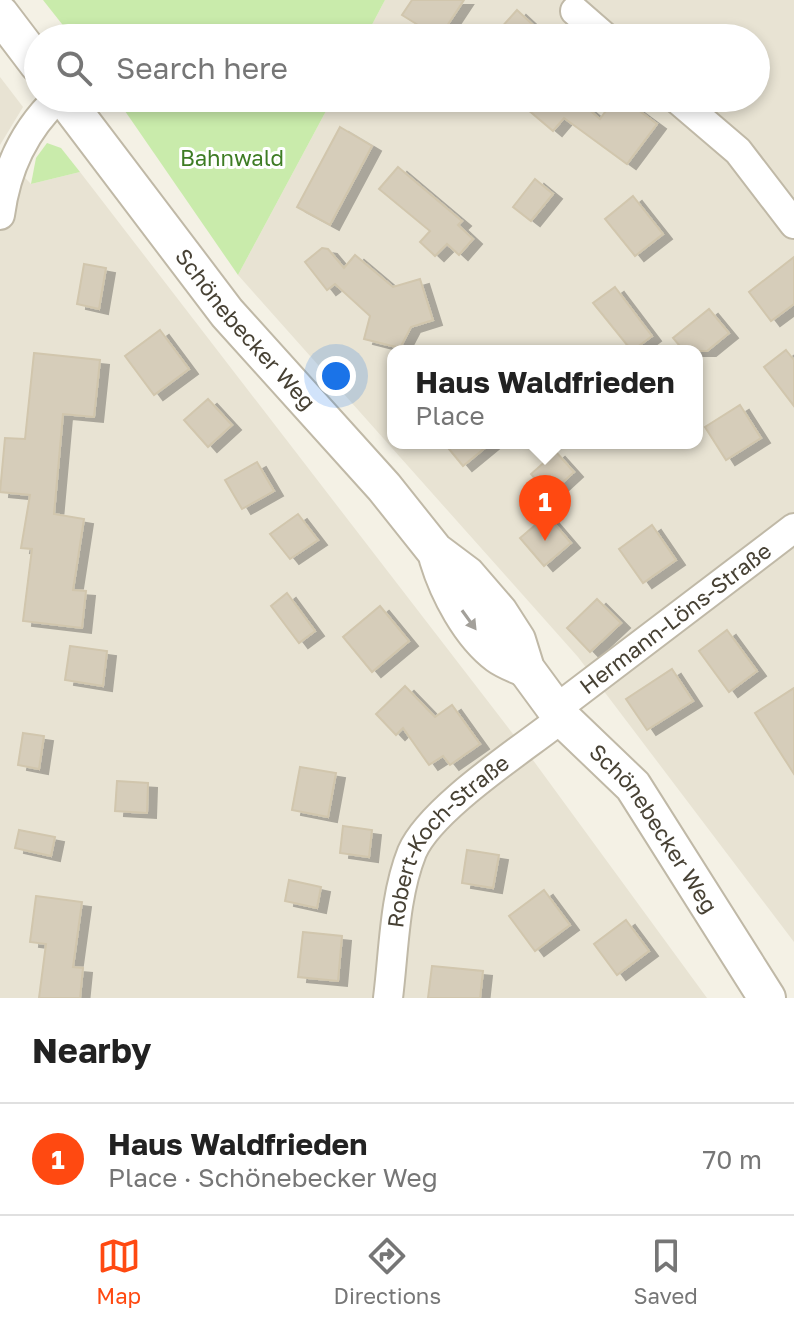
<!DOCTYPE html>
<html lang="en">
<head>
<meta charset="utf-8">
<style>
  :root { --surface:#fff; --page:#f2f2f2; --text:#222; --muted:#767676; --line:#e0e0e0; --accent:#ff4911 }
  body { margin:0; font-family:"Golos Text",sans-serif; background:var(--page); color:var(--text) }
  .you { position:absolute; left:336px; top:376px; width:28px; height:28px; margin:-20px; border:6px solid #fff; border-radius:50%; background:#1a73e8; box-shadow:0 0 0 12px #1a73e833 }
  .badge { display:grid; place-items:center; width:52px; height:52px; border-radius:50%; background:var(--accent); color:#fff; font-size:26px; font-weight:700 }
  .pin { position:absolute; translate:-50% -66px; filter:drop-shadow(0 2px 4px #0008) }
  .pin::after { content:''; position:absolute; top:42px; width:28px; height:24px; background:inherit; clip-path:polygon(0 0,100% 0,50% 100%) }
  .popup { position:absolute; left:387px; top:345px; width:316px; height:104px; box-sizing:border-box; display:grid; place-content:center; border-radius:16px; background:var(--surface); filter:drop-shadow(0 2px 6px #0005); font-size:26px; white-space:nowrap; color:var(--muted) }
  .popup b { font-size:30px; color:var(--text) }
  .popup::after { content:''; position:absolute; left:50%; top:100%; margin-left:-16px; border:16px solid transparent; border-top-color:var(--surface) }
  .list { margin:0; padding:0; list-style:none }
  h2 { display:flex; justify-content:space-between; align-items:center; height:104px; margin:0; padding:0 32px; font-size:34px }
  h2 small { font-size:26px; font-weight:400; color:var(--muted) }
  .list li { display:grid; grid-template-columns:52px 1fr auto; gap:24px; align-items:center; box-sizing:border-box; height:112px; padding:0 32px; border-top:2px solid var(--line) }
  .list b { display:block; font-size:30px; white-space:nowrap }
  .list p { margin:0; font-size:26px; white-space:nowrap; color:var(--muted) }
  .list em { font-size:26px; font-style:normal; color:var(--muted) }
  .icon { flex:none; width:44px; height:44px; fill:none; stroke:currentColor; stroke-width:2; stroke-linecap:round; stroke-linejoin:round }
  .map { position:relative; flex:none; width:794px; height:998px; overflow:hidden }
  .search { position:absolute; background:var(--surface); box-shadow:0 4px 12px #0003; left:24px; right:24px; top:24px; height:88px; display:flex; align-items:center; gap:20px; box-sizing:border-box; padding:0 28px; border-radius:44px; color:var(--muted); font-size:30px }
  .sheet { height:216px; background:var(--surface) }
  nav { display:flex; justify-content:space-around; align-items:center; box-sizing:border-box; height:112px; border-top:2px solid var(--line); background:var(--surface); font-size:22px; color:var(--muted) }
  nav a { display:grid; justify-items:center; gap:4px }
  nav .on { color:var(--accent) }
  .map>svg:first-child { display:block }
  .residential { fill:#e8e3d3; fill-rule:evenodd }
  .green { fill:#c9ebab }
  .building { fill:#d6cdba; stroke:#d1c6ad; stroke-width:2; filter:url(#shadow) }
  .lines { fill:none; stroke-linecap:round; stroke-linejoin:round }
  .minor-casing { stroke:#c0b9a7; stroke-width:32 }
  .tertiary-casing { stroke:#c0b9a7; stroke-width:40 }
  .minor { stroke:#fff; stroke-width:28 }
  .tertiary { stroke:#fff; stroke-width:36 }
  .oneway { fill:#a3a09a }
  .labels { text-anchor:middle; stroke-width:6; stroke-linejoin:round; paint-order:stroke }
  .park-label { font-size:22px; fill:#3e7c24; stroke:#fff }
  .street-label { font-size:22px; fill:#474134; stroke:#fff }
</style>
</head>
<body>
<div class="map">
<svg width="794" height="998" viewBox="0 0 794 998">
  <defs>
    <filter id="shadow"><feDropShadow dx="9" dy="5" stdDeviation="0" flood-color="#0004"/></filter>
  </defs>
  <rect width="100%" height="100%" fill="#f4f1e5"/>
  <!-- residential -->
  <g class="residential">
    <path d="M 385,0 L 794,0 L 794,942 L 578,657 L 238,275 L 333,98 L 756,98 L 756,38 L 365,38 ZM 393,351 L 697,351 L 697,443 L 393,443 Z"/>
    <polygon points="0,77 23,107 0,145"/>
    <polygon points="0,152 31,184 80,172 530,756 707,998 0,998"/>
  </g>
  <!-- green -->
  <g class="green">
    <polygon points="43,0 385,0 365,38 73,38"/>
    <polygon points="116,98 333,98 238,275"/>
    <polygon points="47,143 61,148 80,172 31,184 36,158"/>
  </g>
  <!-- building -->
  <g class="building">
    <polygon points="412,0 464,0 439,38 402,15"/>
    <polygon points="517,10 547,38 492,38"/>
    <polygon points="514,98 581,98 579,101 600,119 615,98 622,98 657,124 627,164 564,118 553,131"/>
    <polygon points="340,127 372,146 330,225 297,207"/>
    <polygon points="398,167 462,221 458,225 473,239 459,255 447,244 435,256 420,242 430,231 379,189"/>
    <polygon points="535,179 553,194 531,221 513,207"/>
    <polygon points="633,196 663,234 635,256 605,219"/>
    <polygon points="322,248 328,249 344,268 355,255 393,287 420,279 433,320 411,327 400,348 364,339 370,316 335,284 327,290 305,262"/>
    <polygon points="794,257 794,304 771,321 749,292"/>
    <polygon points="84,264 106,268 99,309 77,304"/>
    <polygon points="615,287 652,336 632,351 593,303"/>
    <polygon points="709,309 729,333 707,351 684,351 673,338"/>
    <polygon points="160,330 189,369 154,395 125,356"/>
    <polygon points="786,350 794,360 794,406 764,367"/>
    <polygon points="34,353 100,360 94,417 63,414 54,514 84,519 73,590 86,591 82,628 23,621 32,549 21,548 30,495 0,492 5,438 25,439"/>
    <polygon points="208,399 232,425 208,447 184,420"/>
    <polygon points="740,405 761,438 726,460 705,427"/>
    <polygon points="444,443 491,443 463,466"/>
    <polygon points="556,452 574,472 549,495 531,474"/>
    <polygon points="257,462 274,491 242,509 225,480"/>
    <polygon points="298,514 318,540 290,559 270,534"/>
    <polygon points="547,515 571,543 544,566 520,538"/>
    <polygon points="652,525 676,560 643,583 619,549"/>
    <polygon points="287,593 315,631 299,643 271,606"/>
    <polygon points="597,599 621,623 590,652 567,628"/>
    <polygon points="380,606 409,641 372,672 343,637"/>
    <polygon points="727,630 757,671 729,692 699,651"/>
    <polygon points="70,646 107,651 103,686 65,680"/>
    <polygon points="672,669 693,701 647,730 626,699"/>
    <polygon points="405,686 435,717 452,705 480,744 450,765 443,756 429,765 403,728 396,735 376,714"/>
    <polygon points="794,688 794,774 755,713"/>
    <polygon points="23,733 44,736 39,769 18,765"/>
    <polygon points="300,767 336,773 328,817 292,810"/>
    <polygon points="117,781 148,783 147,813 115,811"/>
    <polygon points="343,826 372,830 369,857 340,853"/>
    <polygon points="19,830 55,837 51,856 15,848"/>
    <polygon points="467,850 499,855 493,888 462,883"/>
    <polygon points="289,880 321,887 317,908 285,901"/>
    <polygon points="544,890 570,925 535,951 509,916"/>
    <polygon points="36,896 82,902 73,967 83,968 80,998 39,998 46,944 30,942"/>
    <polygon points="626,920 649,951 617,975 594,944"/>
    <polygon points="303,932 342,936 338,981 298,977"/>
    <polygon points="432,966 483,971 480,998 428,998"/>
  </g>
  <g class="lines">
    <!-- minor casing -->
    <g class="minor-casing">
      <g id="minor">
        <polyline points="575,11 606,38"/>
        <polyline points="676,98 738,151 794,224"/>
        <path d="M 0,215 C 6,169 25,129 58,98"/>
        <path id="s1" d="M 556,709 L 794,528"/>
        <path id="s2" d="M 388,998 C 394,951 394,897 412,852 C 431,808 523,749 562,718"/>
      </g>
    </g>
    <!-- tertiary casing -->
    <g class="tertiary-casing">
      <g id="tertiary">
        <polyline points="0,14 38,64"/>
        <path id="s3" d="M 64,98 L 227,313 L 384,487 L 435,551 L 467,575 L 499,612 L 517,640 L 526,669 L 562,718 L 633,786 L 767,998"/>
        <path d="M 438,559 C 448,592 470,634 498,655 C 506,661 518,665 526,669"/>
      </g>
    </g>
    <!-- minor -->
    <use href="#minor" class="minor"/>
    <!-- tertiary -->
    <use href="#tertiary" class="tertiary"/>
  </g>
  <!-- one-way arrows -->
  <defs><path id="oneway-solid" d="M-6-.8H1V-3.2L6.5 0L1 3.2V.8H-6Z" transform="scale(2)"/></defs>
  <use class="oneway" href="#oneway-solid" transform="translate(469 620) rotate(54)"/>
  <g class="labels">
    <!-- park labels -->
    <g class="park-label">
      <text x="232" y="166">Bahnwald</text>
    </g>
    <!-- street labels -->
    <g class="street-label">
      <text dy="8" stroke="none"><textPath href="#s3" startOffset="294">Schönebecker Weg</textPath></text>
      <text dy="8" stroke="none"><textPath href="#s1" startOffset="150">Hermann-Löns-Straße</textPath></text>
      <text dy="8" stroke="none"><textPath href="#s3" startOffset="944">Schönebecker Weg</textPath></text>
      <text dy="8" stroke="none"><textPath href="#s2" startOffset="176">Robert-Koch-Straße</textPath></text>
    </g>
  </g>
</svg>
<div class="you"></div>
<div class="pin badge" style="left:545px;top:541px">1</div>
<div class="popup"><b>Haus Waldfrieden</b>Place</div>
<div class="search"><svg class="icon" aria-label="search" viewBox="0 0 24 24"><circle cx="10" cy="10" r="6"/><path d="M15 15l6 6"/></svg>Search here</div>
</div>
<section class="sheet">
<h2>Nearby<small></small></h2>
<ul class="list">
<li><span class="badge">1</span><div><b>Haus Waldfrieden</b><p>Place · Schönebecker Weg</p></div><em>70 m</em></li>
</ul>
</section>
<nav>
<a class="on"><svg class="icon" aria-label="map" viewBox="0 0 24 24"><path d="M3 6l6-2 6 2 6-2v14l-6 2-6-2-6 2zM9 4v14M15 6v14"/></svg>Map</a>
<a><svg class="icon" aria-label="directions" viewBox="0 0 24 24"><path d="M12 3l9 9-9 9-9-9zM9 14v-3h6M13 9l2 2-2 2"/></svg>Directions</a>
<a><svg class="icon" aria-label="saved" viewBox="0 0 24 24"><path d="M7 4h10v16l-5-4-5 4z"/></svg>Saved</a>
</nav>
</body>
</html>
